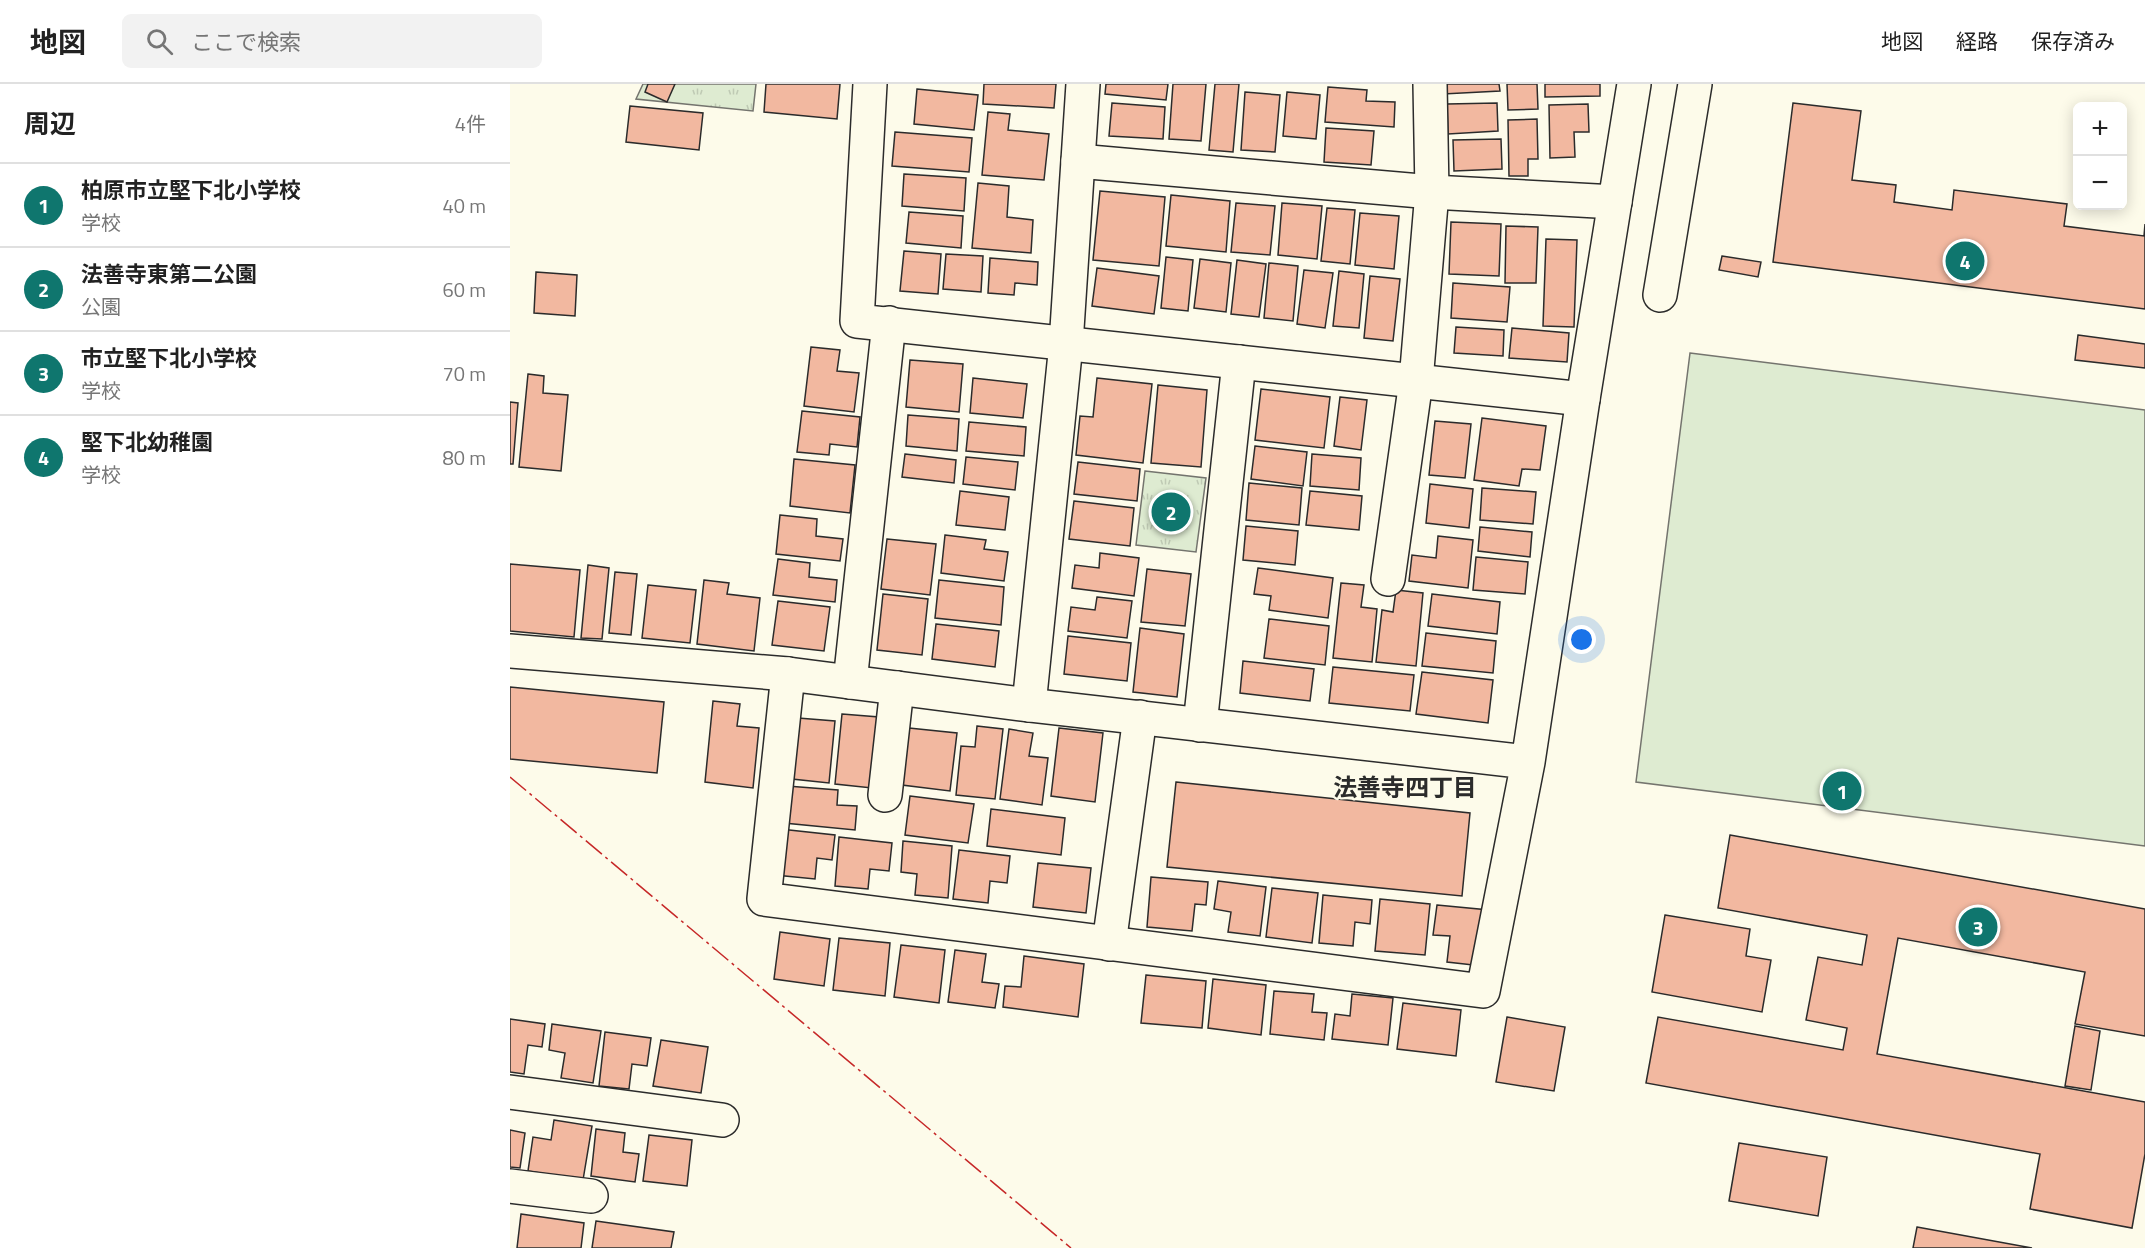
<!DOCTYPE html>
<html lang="ja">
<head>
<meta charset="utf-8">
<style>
  :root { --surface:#fff; --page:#f2f2f2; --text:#222; --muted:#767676; --line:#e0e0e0; --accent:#0f766e }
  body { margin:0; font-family:"Titillium Web","Noto Sans JP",sans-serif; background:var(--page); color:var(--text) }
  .controls { position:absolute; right:18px; top:18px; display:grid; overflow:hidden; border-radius:9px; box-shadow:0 3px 15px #0003 }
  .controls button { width:54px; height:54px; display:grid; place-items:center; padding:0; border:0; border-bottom:2px solid var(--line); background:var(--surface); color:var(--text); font:30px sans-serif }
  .you { position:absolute; left:1072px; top:556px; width:21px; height:21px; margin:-15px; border:4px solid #fff; border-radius:50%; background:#1a73e8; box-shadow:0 0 0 9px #1a73e833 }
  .badge { display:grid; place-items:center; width:39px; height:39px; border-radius:50%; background:var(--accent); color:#fff; font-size:20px; font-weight:700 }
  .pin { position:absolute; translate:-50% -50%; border:3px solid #fff; box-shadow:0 2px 6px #0006 }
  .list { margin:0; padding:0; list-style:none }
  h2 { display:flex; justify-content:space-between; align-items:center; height:78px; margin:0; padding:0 24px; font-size:26px }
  h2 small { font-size:20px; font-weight:400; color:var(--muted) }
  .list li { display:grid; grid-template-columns:39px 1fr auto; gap:18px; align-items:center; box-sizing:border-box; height:84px; padding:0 24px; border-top:2px solid var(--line) }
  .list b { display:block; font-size:22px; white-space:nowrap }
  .list p { margin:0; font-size:20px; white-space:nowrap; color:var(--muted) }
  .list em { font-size:20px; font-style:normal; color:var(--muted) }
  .icon { flex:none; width:33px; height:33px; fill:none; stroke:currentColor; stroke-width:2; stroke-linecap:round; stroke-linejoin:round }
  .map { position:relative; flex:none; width:1635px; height:1164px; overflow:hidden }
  header { display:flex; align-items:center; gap:36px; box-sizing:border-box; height:84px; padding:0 30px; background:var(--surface); border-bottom:2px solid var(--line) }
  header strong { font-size:28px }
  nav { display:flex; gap:33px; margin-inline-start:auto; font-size:21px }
  .search { width:420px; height:54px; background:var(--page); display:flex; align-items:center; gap:15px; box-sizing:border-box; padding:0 21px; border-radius:9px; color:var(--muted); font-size:22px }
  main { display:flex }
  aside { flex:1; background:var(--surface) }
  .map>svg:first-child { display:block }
  .park { fill:url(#park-tufts); stroke:#74746e; stroke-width:1.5 }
  .pitch { fill:#deebd1; stroke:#74746e; stroke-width:1.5 }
  .building { fill:#f2b8a0; stroke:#2b2b2b; stroke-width:1.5 }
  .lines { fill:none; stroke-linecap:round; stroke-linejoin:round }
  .minor-casing { stroke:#2b2b2b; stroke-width:36 }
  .minor { stroke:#fdfbea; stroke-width:33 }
  .power { stroke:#c62828; stroke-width:1.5; stroke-dasharray:21 4.5 3 4.5; stroke-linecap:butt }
  .labels { text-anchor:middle; stroke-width:4.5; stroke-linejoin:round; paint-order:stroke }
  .neighbourhood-label { font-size:24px; font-weight:bold; fill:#2b2b2b; stroke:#fdfbea }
</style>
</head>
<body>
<header>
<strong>地図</strong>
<div class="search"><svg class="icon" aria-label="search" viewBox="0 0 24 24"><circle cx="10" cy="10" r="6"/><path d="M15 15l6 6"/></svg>ここで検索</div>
<nav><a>地図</a><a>経路</a><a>保存済み</a></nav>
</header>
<main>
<aside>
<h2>周辺<small>4件</small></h2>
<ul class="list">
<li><span class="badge">1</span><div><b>柏原市立堅下北小学校</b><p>学校</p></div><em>40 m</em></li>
<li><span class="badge">2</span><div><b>法善寺東第二公園</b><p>公園</p></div><em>60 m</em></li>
<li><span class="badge">3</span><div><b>市立堅下北小学校</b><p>学校</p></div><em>70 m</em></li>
<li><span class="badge">4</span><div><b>堅下北幼稚園</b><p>学校</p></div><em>80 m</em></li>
</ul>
</aside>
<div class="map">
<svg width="1635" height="1164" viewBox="0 0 1635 1164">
  <defs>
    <pattern id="park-tufts" width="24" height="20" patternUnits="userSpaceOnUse" patternTransform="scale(1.5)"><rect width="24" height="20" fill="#deebd1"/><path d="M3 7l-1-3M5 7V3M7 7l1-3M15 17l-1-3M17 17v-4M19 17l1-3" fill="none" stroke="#bfcab4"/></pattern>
  </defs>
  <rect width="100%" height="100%" fill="#fdfbea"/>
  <!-- park -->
  <g class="park">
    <polygon points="133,0 246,0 243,27 126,15"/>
    <polygon points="635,387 696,394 686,468 626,461"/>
  </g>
  <!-- pitch -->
  <polygon class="pitch" points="1180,269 1635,326 1635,762 1126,698"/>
  <!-- building -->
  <g class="building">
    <polygon points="138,0 165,0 157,18 135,8"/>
    <polygon points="256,0 330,0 327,35 254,28"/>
    <polygon points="474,0 546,0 544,24 473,20"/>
    <polygon points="596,0 658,0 656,16 595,10"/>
    <polygon points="663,0 696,0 691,57 659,55"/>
    <polygon points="705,0 729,0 723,68 699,66"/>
    <polygon points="933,0 989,0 990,7 933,10"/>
    <polygon points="997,0 1027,0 1028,25 998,26"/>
    <polygon points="1035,0 1090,0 1090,12 1035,13"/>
    <polygon points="818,3 857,6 856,17 885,18 884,43 815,38"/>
    <polygon points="407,5 468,11 464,46 404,40"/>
    <polygon points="735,8 770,11 765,68 731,66"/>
    <polygon points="777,8 810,11 806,55 773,52"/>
    <polygon points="602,19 655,23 653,55 599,52"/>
    <polygon points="987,19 988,47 938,50 937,20"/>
    <polygon points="1283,19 1351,27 1342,96 1386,101 1384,118 1442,126 1444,106 1557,120 1554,142 1634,152 1635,140 1635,225 1263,178"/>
    <polygon points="1078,20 1079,48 1064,48 1065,73 1040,74 1039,21"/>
    <polygon points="120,22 193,29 189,66 116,58"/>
    <polygon points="478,28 500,30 498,46 539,50 534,96 472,91"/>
    <polygon points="1027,35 1028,75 1018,75 1018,92 999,92 998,36"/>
    <polygon points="816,44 864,47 861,81 814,78"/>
    <polygon points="385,48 462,54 459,88 382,82"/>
    <polygon points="991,55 992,85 944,87 943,56"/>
    <polygon points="394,90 456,94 454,127 392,122"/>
    <polygon points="468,99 499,102 497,133 523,136 521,169 462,164"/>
    <polygon points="590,107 655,113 649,182 583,176"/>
    <polygon points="661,111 720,117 716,168 656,162"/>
    <polygon points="726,119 765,122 760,171 721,168"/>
    <polygon points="772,119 812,122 807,175 768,171"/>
    <polygon points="817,124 845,126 840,180 811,177"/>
    <polygon points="399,128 453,132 451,164 396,159"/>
    <polygon points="850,129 889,132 884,185 845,181"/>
    <polygon points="941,138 991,140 989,192 939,190"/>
    <polygon points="996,142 1028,143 1026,199 995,199"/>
    <polygon points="1036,155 1067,156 1064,243 1033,242"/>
    <polygon points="394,167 431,170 428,210 390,207"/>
    <polygon points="436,170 473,172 471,208 433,205"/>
    <polygon points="1212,172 1251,178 1248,193 1209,186"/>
    <polygon points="656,173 683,176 678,227 651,224"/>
    <polygon points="480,174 528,178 527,201 505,199 504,211 478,209"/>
    <polygon points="690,175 721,179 716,228 684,224"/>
    <polygon points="727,176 756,180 749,233 721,230"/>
    <polygon points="759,179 788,182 783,237 754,234"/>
    <polygon points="587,184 649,192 644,230 582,222"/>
    <polygon points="794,186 823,189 815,244 787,240"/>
    <polygon points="829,187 854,190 849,244 823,242"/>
    <polygon points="26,188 67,191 65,232 24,229"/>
    <polygon points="860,192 890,195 883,257 854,254"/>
    <polygon points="943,199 1000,203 997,238 941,234"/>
    <polygon points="946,243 994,246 993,272 944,269"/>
    <polygon points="1002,244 1059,249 1057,278 999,274"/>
    <polygon points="1568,251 1635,260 1635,284 1565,276"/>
    <polygon points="301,263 330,266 327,287 349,289 344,328 294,322"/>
    <polygon points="400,276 453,280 449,328 396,323"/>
    <polygon points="18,290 34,292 33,309 58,311 51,387 9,383"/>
    <polygon points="463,294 517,300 513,334 460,329"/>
    <polygon points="587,294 642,300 633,379 566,371 570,332 583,333"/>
    <polygon points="648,301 697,306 691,383 641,379"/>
    <polygon points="751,305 820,313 814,364 745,356"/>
    <polygon points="830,313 857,316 851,366 824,362"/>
    <polygon points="0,318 8,319 3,380 0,380"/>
    <polygon points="292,327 350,333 347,363 320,360 319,371 287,368"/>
    <polygon points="398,331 449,335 447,367 396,362"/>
    <polygon points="972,334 1036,342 1030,386 1012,385 1009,402 964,396"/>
    <polygon points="925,337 961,340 955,394 919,391"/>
    <polygon points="459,338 516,343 514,372 456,367"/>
    <polygon points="745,362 797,368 793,402 741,395"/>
    <polygon points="395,370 446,376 444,399 392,393"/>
    <polygon points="802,370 851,374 849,406 800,402"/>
    <polygon points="456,373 508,378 505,406 453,400"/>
    <polygon points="284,375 345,381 340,429 280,422"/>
    <polygon points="568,378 630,385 627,417 564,410"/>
    <polygon points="739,399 792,404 789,441 736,436"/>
    <polygon points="920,400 963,405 959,444 916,439"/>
    <polygon points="972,404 1026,408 1023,440 970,436"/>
    <polygon points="450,407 499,413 495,446 446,441"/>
    <polygon points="800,407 852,412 849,446 796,441"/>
    <polygon points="564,417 624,424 620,462 559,455"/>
    <polygon points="270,431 307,435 306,452 333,455 330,477 266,470"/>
    <polygon points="736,442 788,447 785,481 733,476"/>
    <polygon points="970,443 1022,448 1020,473 968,467"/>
    <polygon points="435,451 476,456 474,465 498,468 494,497 431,489"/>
    <polygon points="928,452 963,456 958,504 899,497 902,471 926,474"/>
    <polygon points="377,455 426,460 420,511 371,505"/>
    <polygon points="590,469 629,474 624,512 562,504 565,481 589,484"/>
    <polygon points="966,473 1018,478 1015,510 963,506"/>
    <polygon points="268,475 300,479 299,493 327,496 325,518 263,511"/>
    <polygon points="0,480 70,486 64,553 0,547"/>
    <polygon points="78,481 99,484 92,555 71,554"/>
    <polygon points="748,484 823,494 818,534 759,526 761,512 744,510"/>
    <polygon points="637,485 681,490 675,542 631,538"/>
    <polygon points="105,488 127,490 121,551 99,549"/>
    <polygon points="194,496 219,499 217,510 250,514 244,567 187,560"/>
    <polygon points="429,496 494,503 491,541 425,534"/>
    <polygon points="831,499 854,501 851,523 867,525 862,578 823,574"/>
    <polygon points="138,501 186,506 180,559 132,554"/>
    <polygon points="886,506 913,509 906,582 866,578 872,526 883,528"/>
    <polygon points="373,510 418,515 412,571 367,566"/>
    <polygon points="922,510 990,518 987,550 918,542"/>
    <polygon points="587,513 622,517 617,554 558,547 561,523 585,526"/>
    <polygon points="268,517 320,523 314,567 262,561"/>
    <polygon points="759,535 819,542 815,581 754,574"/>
    <polygon points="426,540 489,547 485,583 422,575"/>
    <polygon points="630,544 674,550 667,613 623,608"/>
    <polygon points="916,549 986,557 983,589 912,582"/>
    <polygon points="558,552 621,559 617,597 554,590"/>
    <polygon points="733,577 804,585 800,617 730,609"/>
    <polygon points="823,583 904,591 900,627 819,619"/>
    <polygon points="912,588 983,596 978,639 906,630"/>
    <polygon points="0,603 154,618 147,689 0,675"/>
    <polygon points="203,617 230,620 227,642 249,644 243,704 195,698"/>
    <polygon points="332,630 369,633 362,704 325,700"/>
    <polygon points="288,634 325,637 319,699 282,695"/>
    <polygon points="467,642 493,645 485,715 446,711 451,662 465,663"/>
    <polygon points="399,644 447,649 440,707 392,701"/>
    <polygon points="549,644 593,649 585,718 541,712"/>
    <polygon points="499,645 523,649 519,672 538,674 532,721 490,715"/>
    <polygon points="666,698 960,729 952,812 657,783"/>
    <polygon points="277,702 328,706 327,721 347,722 345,746 274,739"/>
    <polygon points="400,712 464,720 458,759 395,751"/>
    <polygon points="481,725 555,734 551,771 477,762"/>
    <polygon points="270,745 325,751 322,776 307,774 305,795 265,791"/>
    <polygon points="1220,751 1635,825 1635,952 1565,940 1575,888 1388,854 1367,970 1635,1018 1635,1070 1622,1144 1520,1125 1530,1070 1136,999 1148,933 1333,966 1337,944 1296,936 1308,873 1352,881 1357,851 1208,824"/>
    <polygon points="329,753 382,759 379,787 360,785 358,805 325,802"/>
    <polygon points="393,757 442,762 438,814 405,811 407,790 391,788"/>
    <polygon points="449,766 500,772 497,799 480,797 478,819 443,815"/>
    <polygon points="528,779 581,784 576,829 523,823"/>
    <polygon points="641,793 698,798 696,821 685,820 682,847 637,843"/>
    <polygon points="708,797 756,803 750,852 718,848 721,828 704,825"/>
    <polygon points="762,804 808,809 802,859 756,853"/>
    <polygon points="813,811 862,816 860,840 845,838 843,862 809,859"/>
    <polygon points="870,815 920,820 915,871 865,867"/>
    <polygon points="927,821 979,826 972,882 937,878 940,852 923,851"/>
    <polygon points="1155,831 1240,845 1236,872 1261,876 1252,928 1142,908"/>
    <polygon points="270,848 320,855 314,902 264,895"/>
    <polygon points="329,854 380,859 375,912 323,906"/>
    <polygon points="391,861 435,866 429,919 384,913"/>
    <polygon points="445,866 476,870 472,898 489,900 485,924 438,918"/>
    <polygon points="514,872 574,880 568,933 493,923 495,902 511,903"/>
    <polygon points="636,891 696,897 692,944 631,939"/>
    <polygon points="703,895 756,901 751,951 698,944"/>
    <polygon points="764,907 804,910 802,928 817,929 814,956 760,950"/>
    <polygon points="842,910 883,914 878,961 822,955 825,930 840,932"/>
    <polygon points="893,919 951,926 946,972 887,965"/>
    <polygon points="997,933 1055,943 1044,1007 986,998"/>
    <polygon points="0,935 35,940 32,963 18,961 14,990 0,988"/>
    <polygon points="42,940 91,947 83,999 51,994 55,969 39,966"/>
    <polygon points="1565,942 1590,947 1581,1006 1555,1002"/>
    <polygon points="95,948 141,954 137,982 122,980 119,1005 89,1002"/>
    <polygon points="151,956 198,963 191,1009 143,1002"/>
    <polygon points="44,1036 82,1042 73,1096 18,1087 23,1053 41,1056"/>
    <polygon points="86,1045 115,1049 113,1068 129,1070 125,1098 81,1092"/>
    <polygon points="0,1046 15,1049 10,1084 0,1083"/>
    <polygon points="139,1051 182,1056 177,1102 133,1097"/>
    <polygon points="1229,1059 1317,1073 1308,1132 1219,1117"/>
    <polygon points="11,1130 74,1139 71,1164 7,1164"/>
    <polygon points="86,1137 164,1148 161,1164 82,1164"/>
    <polygon points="1407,1143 1522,1164 1403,1164"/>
  </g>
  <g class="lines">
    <!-- minor casing -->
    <g class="minor-casing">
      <g id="minor">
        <polyline points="360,0 347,237 1073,315"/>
        <polyline points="568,77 922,108 1105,118"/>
        <polyline points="1150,211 1185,0"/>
        <polyline points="878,495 906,297 922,108 920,0"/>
        <polyline points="0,567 278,590"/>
        <polyline points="340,598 379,239"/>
        <polyline points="519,621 556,260 573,0"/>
        <polyline points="690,641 729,278"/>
        <polyline points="1018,678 973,907 254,815 278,590 519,621 1018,678 1073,315 1124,0"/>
        <polyline points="375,711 387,604"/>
        <polyline points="599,860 630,633"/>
        <polyline points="0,1008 212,1036"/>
        <polyline points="0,1102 81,1112"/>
      </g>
    </g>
    <!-- minor -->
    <use href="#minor" class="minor"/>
    <!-- power -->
    <polyline class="power" points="0,693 561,1164"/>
  </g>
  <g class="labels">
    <!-- neighbourhood labels -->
    <g class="neighbourhood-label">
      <text x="895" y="712">法善寺四丁目</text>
    </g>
  </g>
</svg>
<div class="controls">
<button>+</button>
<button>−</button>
</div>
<div class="you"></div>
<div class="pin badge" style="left:1332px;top:707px">1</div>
<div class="pin badge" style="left:661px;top:428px">2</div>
<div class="pin badge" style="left:1468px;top:843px">3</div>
<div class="pin badge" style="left:1455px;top:177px">4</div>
</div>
</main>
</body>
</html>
